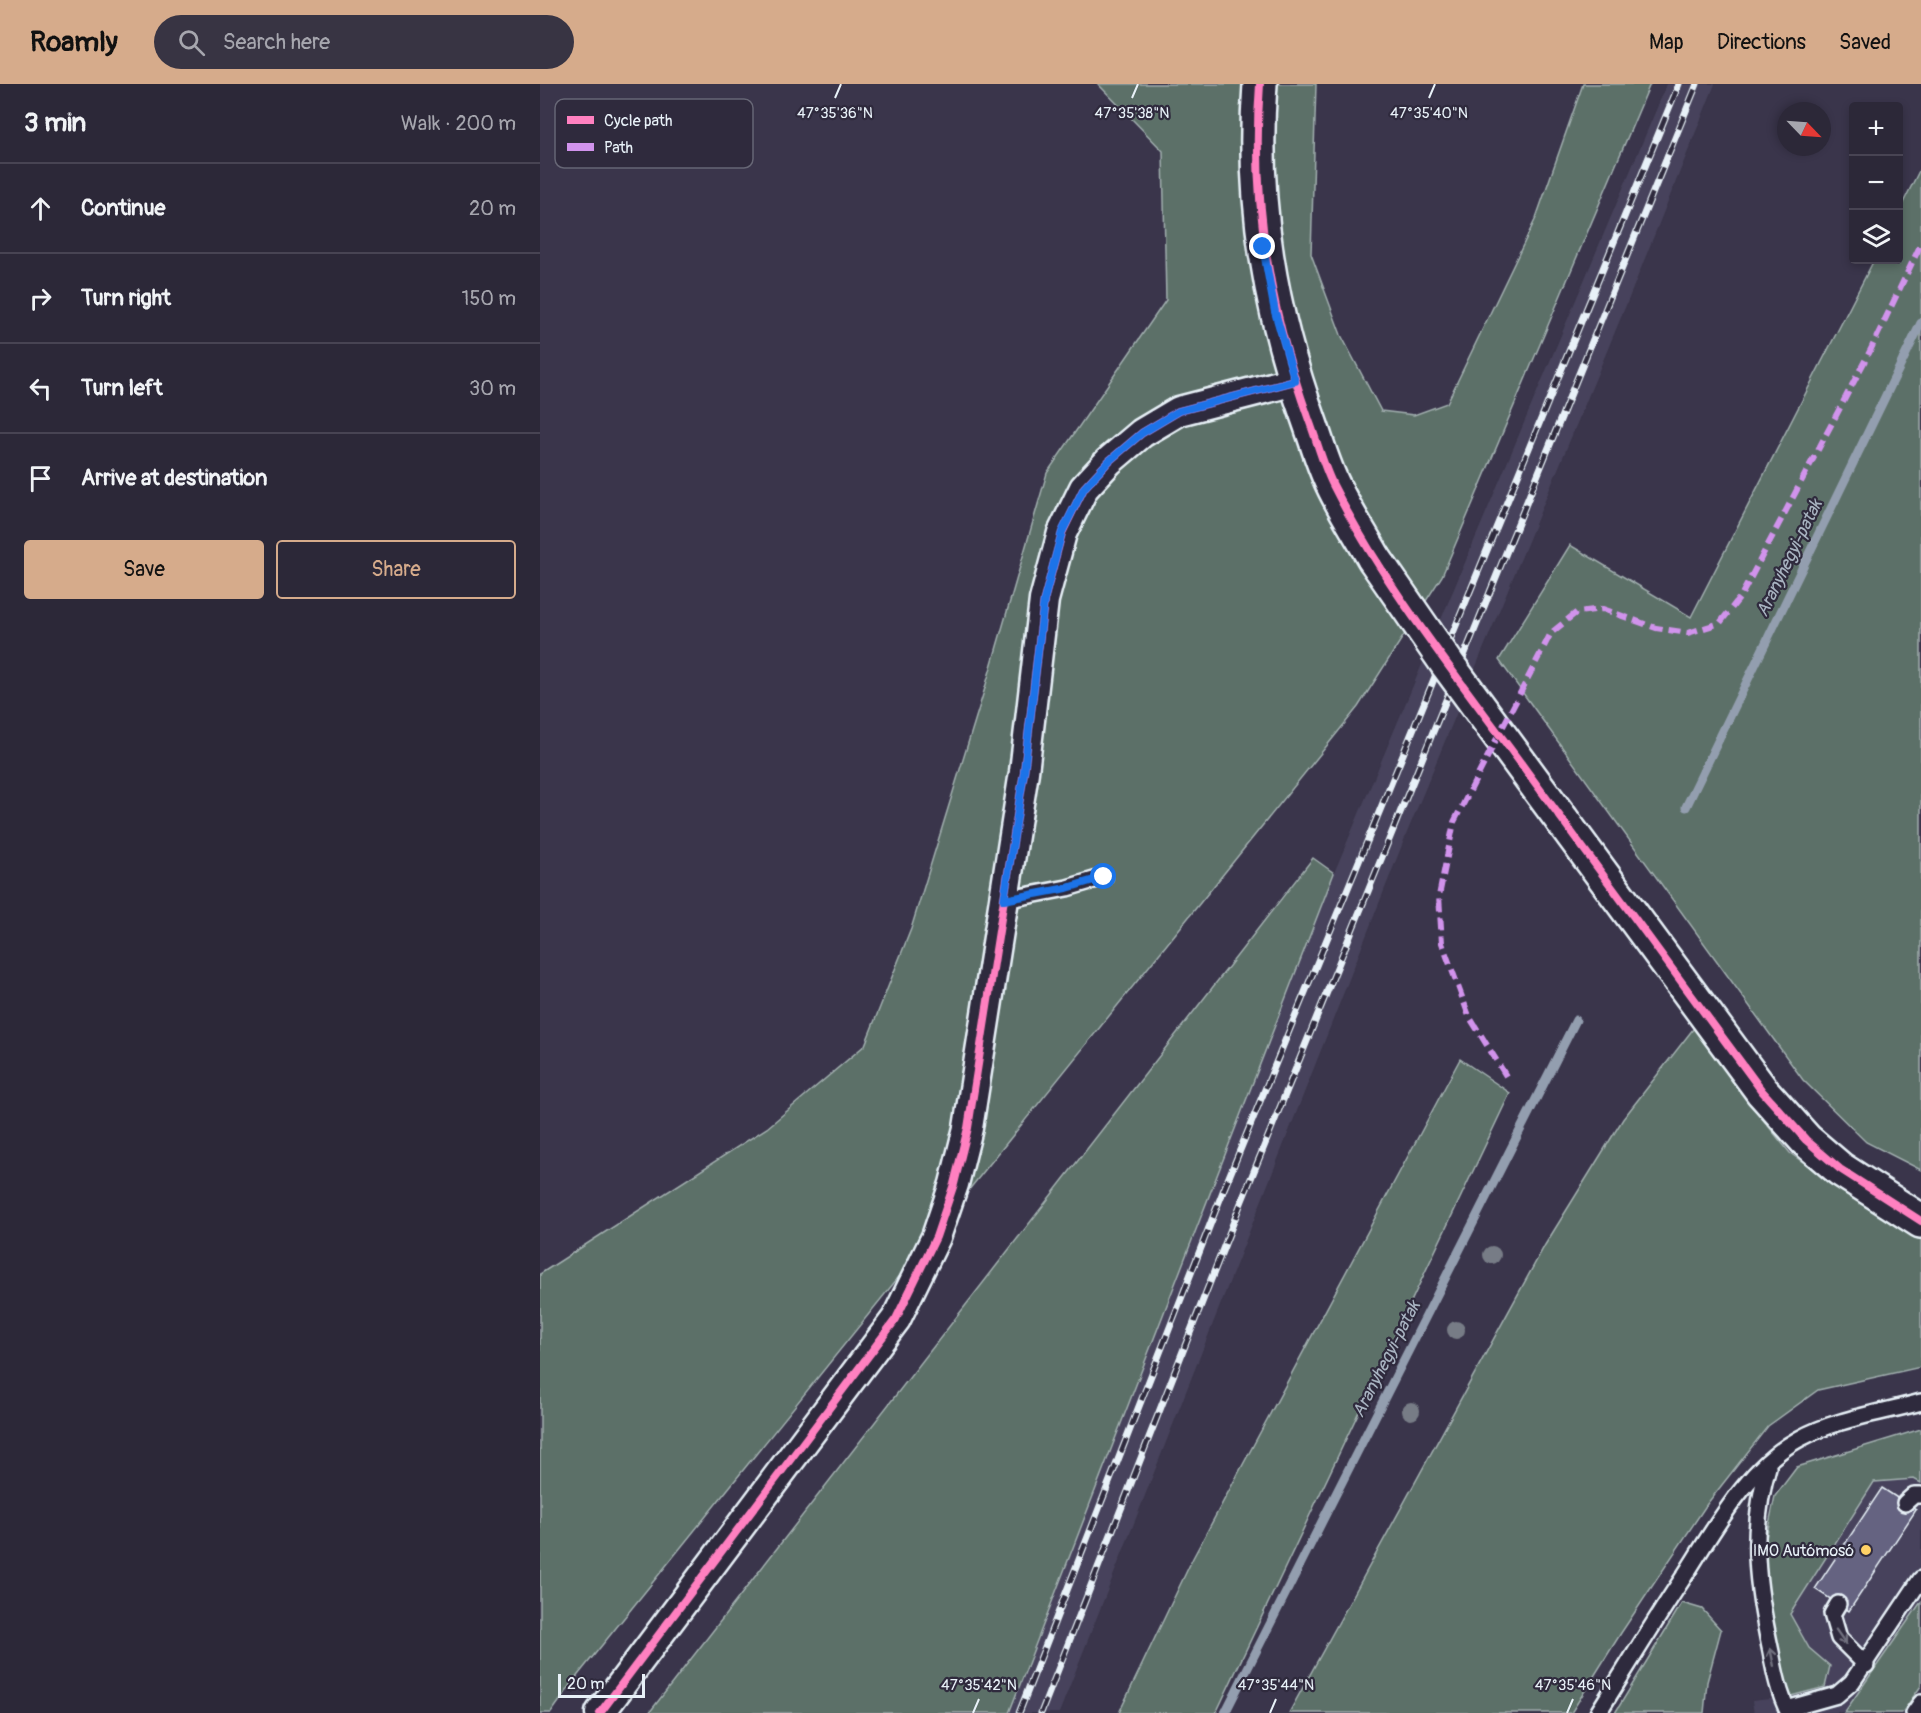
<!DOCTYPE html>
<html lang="en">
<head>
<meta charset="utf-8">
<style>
  :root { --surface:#2c2838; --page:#383443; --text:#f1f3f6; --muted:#a6a6ae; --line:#484453; --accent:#d6ab8b }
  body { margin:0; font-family:Pangolin,sans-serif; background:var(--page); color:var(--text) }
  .controls { position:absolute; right:18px; top:18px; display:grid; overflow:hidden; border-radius:6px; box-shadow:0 3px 9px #0003 }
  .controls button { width:54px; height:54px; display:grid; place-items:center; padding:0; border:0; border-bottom:2px solid var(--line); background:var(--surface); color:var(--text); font:30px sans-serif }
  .compass { position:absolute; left:1237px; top:18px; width:54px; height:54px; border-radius:50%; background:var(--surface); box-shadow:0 3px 9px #0003; rotate:115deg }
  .scale { position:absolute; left:18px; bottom:15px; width:87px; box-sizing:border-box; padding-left:6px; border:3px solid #e8f1f8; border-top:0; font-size:16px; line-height:21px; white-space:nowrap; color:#e8f1f8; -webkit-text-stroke:4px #2f2a3d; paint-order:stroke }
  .stop { position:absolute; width:18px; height:18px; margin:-14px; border:4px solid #1a73e8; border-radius:50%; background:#fff }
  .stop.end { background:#1a73e8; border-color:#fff; box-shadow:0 2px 6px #0008 }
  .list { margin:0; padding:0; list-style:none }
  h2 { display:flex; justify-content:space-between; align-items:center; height:78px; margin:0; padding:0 24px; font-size:26px }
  h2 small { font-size:20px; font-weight:400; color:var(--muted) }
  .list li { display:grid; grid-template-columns:39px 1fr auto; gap:18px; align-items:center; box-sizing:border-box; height:90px; padding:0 24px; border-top:2px solid var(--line) }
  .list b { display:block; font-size:22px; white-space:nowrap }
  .list em { font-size:20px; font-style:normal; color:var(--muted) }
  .actions { display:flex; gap:12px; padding:18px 24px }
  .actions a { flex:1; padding:14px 0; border:2px solid var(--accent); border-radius:6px; text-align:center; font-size:21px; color:var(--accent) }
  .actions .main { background:var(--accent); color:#111 }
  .icon { flex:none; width:33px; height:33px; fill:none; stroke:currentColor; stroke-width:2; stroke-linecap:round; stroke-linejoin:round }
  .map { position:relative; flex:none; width:1381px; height:1629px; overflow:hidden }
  header { display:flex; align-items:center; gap:36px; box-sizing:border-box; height:84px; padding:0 30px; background:var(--accent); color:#111 }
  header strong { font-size:28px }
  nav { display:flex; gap:33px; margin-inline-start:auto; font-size:21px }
  .search { width:420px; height:54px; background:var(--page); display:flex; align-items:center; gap:15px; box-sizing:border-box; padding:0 21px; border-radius:33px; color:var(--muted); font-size:22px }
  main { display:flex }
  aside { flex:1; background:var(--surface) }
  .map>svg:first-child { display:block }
  .built { fill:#47435b }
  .green { fill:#5c6f67; stroke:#a2b0b0; stroke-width:1.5 }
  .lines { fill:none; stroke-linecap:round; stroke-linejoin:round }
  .stream { stroke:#939eaf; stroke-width:9 }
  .building { fill:#656381; stroke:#e8f1f8; stroke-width:1.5 }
  .lane-casing { stroke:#e8f1f8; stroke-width:20 }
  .street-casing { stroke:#e8f1f8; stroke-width:33 }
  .secondary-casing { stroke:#e8f1f8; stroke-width:38 }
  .lane { stroke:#2f2a3d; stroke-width:15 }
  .street { stroke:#2f2a3d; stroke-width:28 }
  .secondary { stroke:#2f2a3d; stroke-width:33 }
  .rail-casing { stroke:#e8f1f8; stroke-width:7 }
  .rail { stroke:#2f2a3d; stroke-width:4.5; stroke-dasharray:14; stroke-linecap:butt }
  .secondary-bridge-casing { stroke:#e8f1f8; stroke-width:38; stroke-linecap:butt }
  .secondary-bridge { stroke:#2f2a3d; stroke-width:33 }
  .quiet { stroke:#d193ec; stroke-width:6; stroke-dasharray:12 6; stroke-linecap:butt }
  .cycleway-casing { stroke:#2f2a3d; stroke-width:11 }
  .cycleway { stroke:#ff80c0; stroke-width:8 }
  .tree { fill:#777c86 }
  .oneway { stroke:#70707e }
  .route { stroke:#1a73e8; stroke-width:8 }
  .ticks { fill:none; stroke:#e8f1f8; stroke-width:2 }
  .poi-dot { fill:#ffd166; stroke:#2f2a3d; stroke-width:2 }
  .labels { text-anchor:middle; stroke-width:4.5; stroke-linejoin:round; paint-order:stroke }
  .poi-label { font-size:16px; fill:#e8f1f8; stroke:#2f2a3d; text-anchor:end }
  .water-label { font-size:18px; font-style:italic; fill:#a8b3c1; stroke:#2f2a3d }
  .key { fill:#2f2a3d; stroke:#666675; stroke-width:1.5 }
  .key-label { font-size:16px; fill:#e8f1f8 }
  .ticks-label { font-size:15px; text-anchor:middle; fill:#e8f1f8; stroke:#2f2a3d; stroke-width:4.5; stroke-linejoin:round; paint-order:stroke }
</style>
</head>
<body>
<header>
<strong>Roamly</strong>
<div class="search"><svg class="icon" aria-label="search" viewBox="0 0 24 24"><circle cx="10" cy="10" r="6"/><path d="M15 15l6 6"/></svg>Search here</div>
<nav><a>Map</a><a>Directions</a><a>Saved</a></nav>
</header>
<main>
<aside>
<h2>3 min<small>Walk · 200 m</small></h2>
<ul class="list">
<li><svg class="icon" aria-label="ahead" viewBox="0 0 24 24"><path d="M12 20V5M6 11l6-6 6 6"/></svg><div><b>Continue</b></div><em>20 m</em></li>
<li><svg class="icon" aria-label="right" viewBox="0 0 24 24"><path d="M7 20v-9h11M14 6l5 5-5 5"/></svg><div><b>Turn right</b></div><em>150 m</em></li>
<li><svg class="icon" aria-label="left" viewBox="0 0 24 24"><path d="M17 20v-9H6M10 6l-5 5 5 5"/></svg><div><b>Turn left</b></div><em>30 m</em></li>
<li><svg class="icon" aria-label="arrive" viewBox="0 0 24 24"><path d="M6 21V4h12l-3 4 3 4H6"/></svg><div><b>Arrive at destination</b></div></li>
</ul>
<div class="actions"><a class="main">Save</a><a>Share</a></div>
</aside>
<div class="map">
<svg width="1381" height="1629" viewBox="0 0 1381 1629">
  <rect width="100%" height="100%" fill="#3a354b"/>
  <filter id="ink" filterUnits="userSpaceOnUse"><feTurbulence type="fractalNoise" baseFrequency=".0167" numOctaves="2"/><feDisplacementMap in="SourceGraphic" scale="12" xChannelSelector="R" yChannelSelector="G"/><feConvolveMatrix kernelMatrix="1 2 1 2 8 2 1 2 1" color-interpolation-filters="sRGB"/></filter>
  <g filter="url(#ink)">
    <!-- built -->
    <g class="built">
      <polygon points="1127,0 1175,0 1089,214 866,751 519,1629 469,1629 794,789"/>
      <polygon points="1374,1395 1381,1399 1381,1518 1306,1628 1214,1629 1212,1617 1247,1613 1290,1582 1269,1564 1250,1530 1334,1398"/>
    </g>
    <!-- green -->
    <g class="green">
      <polygon points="558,0 776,0 771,170 801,251 841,327 874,331 907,319 996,134 1043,0 1110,0 902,492 818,623 38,1591 11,1629 0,1629 0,1190 227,1044 325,961 371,845 445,604 507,389 626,216 623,67"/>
      <polygon points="1381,83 1381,1086 1326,1058 1263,996 959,576 1030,461 1151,533 1334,176 1358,176 1359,127"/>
      <polygon points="773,774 794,789 469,1629 109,1629"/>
      <polygon points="1157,940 1212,1022 1250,1069 1323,1120 1381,1154 1381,1283 1278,1306 1228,1342 1167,1420 1081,1549 1031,1629 749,1629 1005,1161 1083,1035"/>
      <polygon points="920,975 970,1009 676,1629 579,1629 653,1474"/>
      <polygon points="1381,1345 1381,1399 1374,1395 1334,1398 1250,1530 1269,1564 1290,1582 1285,1603 1247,1613 1224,1516 1226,1454 1235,1412 1257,1383"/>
      <polygon points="1381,1518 1381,1602 1362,1629 1304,1629"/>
      <polygon points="1142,1519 1162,1525 1181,1546 1167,1598 1164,1629 1075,1629"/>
    </g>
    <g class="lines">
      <!-- stream -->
      <g class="stream">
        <polyline points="1146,723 1381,239"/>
        <polyline points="685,1629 1036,936"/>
      </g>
    </g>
    <!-- building -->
    <polygon class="building" points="1342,1404 1376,1426 1309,1527 1275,1505"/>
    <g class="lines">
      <!-- lane casing -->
      <g class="lane-casing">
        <g id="lane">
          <polyline points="464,816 527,804 564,793"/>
          <path d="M 1228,1383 C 1209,1448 1217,1503 1231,1568 C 1235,1589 1239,1610 1249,1629"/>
          <polyline points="1365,1419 1374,1411 1381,1411"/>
          <polyline points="1298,1520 1292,1530 1299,1554 1326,1581"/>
          <polyline points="1247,1625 1297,1611 1312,1598 1381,1495"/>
          <path d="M 1058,1629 C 1086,1584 1114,1538 1143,1494 C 1174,1446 1207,1383 1259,1355 C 1295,1335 1341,1329 1381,1318"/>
          <polyline points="1374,1629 1381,1619"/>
        </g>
      </g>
      <!-- street casing -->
      <g class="street-casing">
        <polyline id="street" points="60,1629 356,1235 396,1153 414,1100 428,1044 484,688 504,516 522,449 544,404 569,377 602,349 639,327 755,297"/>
      </g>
      <!-- secondary casing -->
      <g class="secondary-casing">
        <g id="secondary">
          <path d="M 720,0 C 711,118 730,228 770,339 C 777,359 783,380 792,399 C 804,425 820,449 834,474"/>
          <polyline points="1022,736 1222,1007 1266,1056 1300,1085 1381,1137"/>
        </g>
      </g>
      <!-- lane -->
      <use href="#lane" class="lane"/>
      <!-- street -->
      <use href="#street" class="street"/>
      <!-- secondary -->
      <use href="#secondary" class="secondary"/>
      <!-- rail casing -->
      <g class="rail-casing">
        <g id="rail">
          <polyline points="479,1629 684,1105 1139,0"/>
          <polyline points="501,1629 701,1119 1157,0"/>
        </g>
      </g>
      <!-- rail -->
      <use href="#rail" class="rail"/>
      <!-- secondary-bridge casing -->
      <g class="secondary-bridge-casing">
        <polyline id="secondary-bridge" points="834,474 908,581 1022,736"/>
      </g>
      <!-- secondary-bridge -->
      <use href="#secondary-bridge" class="secondary-bridge"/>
      <!-- quiet -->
      <polyline class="quiet" points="966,992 929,932 902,859 899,812 914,738 1011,549 1037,528 1063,525 1116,544 1148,549 1180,539 1201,512 1330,267 1381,160"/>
      <!-- cycleway casing -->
      <g class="cycleway-casing">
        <g id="cycleway">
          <path d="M 720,0 C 711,116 729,226 769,336 C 777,357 783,381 793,401 C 845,504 920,596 988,689 C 1065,795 1144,901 1222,1007 L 1266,1056 L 1300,1085 L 1381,1137"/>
          <polyline points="60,1629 356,1235 396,1153 414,1100 428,1044 484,688 504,516 522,449 544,404 569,377 602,349 639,327 755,297"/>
        </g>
      </g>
      <!-- cycleway -->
      <use href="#cycleway" class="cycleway"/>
    </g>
    <!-- trees -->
    <g class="tree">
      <circle cx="952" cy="1171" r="9"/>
      <circle cx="916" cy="1246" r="9"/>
      <circle cx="871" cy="1327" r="9"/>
    </g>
    <!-- one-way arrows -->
    <defs><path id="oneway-shaft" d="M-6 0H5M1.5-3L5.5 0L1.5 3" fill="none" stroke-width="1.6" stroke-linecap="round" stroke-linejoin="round" transform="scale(1.5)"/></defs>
    <g class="oneway">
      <use href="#oneway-shaft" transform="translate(1301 1553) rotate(55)"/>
      <use href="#oneway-shaft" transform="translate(1232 1573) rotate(-102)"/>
    </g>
  </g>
  <g class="lines" filter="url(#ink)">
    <!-- route -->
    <polyline class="route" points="564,793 527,804 464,816 484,688 504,516 522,448 544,404 569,377 602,349 639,327 755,297 735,228 723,163"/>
  </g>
  <!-- ticks -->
  <path class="ticks" d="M 295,14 L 301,0M 592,14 L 598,0M 889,14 L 895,0M 433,1629 L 439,1615M 730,1629 L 736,1615M 1027,1629 L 1033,1615"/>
  <!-- markers -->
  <circle class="poi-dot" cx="1326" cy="1466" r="6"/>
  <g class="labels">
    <!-- poi labels -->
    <g class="poi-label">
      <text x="1314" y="1472">IMO Autómosó</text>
    </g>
    <!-- water labels -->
    <g class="water-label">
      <text transform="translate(1249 474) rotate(-64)" y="6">Aranyhegyi-patak</text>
      <text transform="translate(846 1275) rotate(-63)" y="6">Aranyhegyi-patak</text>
    </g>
  </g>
  <!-- legend -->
  <rect x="15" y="15" width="198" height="69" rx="9" class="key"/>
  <rect x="27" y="32" width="27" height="8" fill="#ff80c0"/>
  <rect x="27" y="59" width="27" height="8" fill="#d193ec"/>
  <g class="key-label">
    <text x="64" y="42">Cycle path</text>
    <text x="64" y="69">Path</text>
  </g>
  <g class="ticks-label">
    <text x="295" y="34">47°35'36"N</text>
    <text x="592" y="34">47°35'38"N</text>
    <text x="889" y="34">47°35'40"N</text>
    <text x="439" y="1606">47°35'42"N</text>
    <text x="736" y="1606">47°35'44"N</text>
    <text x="1033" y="1606">47°35'46"N</text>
  </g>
</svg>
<div class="controls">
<button>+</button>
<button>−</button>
<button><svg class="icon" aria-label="layers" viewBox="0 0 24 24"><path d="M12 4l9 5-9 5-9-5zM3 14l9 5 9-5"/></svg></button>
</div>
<svg class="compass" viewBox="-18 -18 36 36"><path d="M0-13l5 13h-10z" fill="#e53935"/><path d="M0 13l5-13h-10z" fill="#a6a6ae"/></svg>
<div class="scale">20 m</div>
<div class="stop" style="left:564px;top:793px"></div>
<div class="stop end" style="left:723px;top:163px"></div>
</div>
</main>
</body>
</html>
